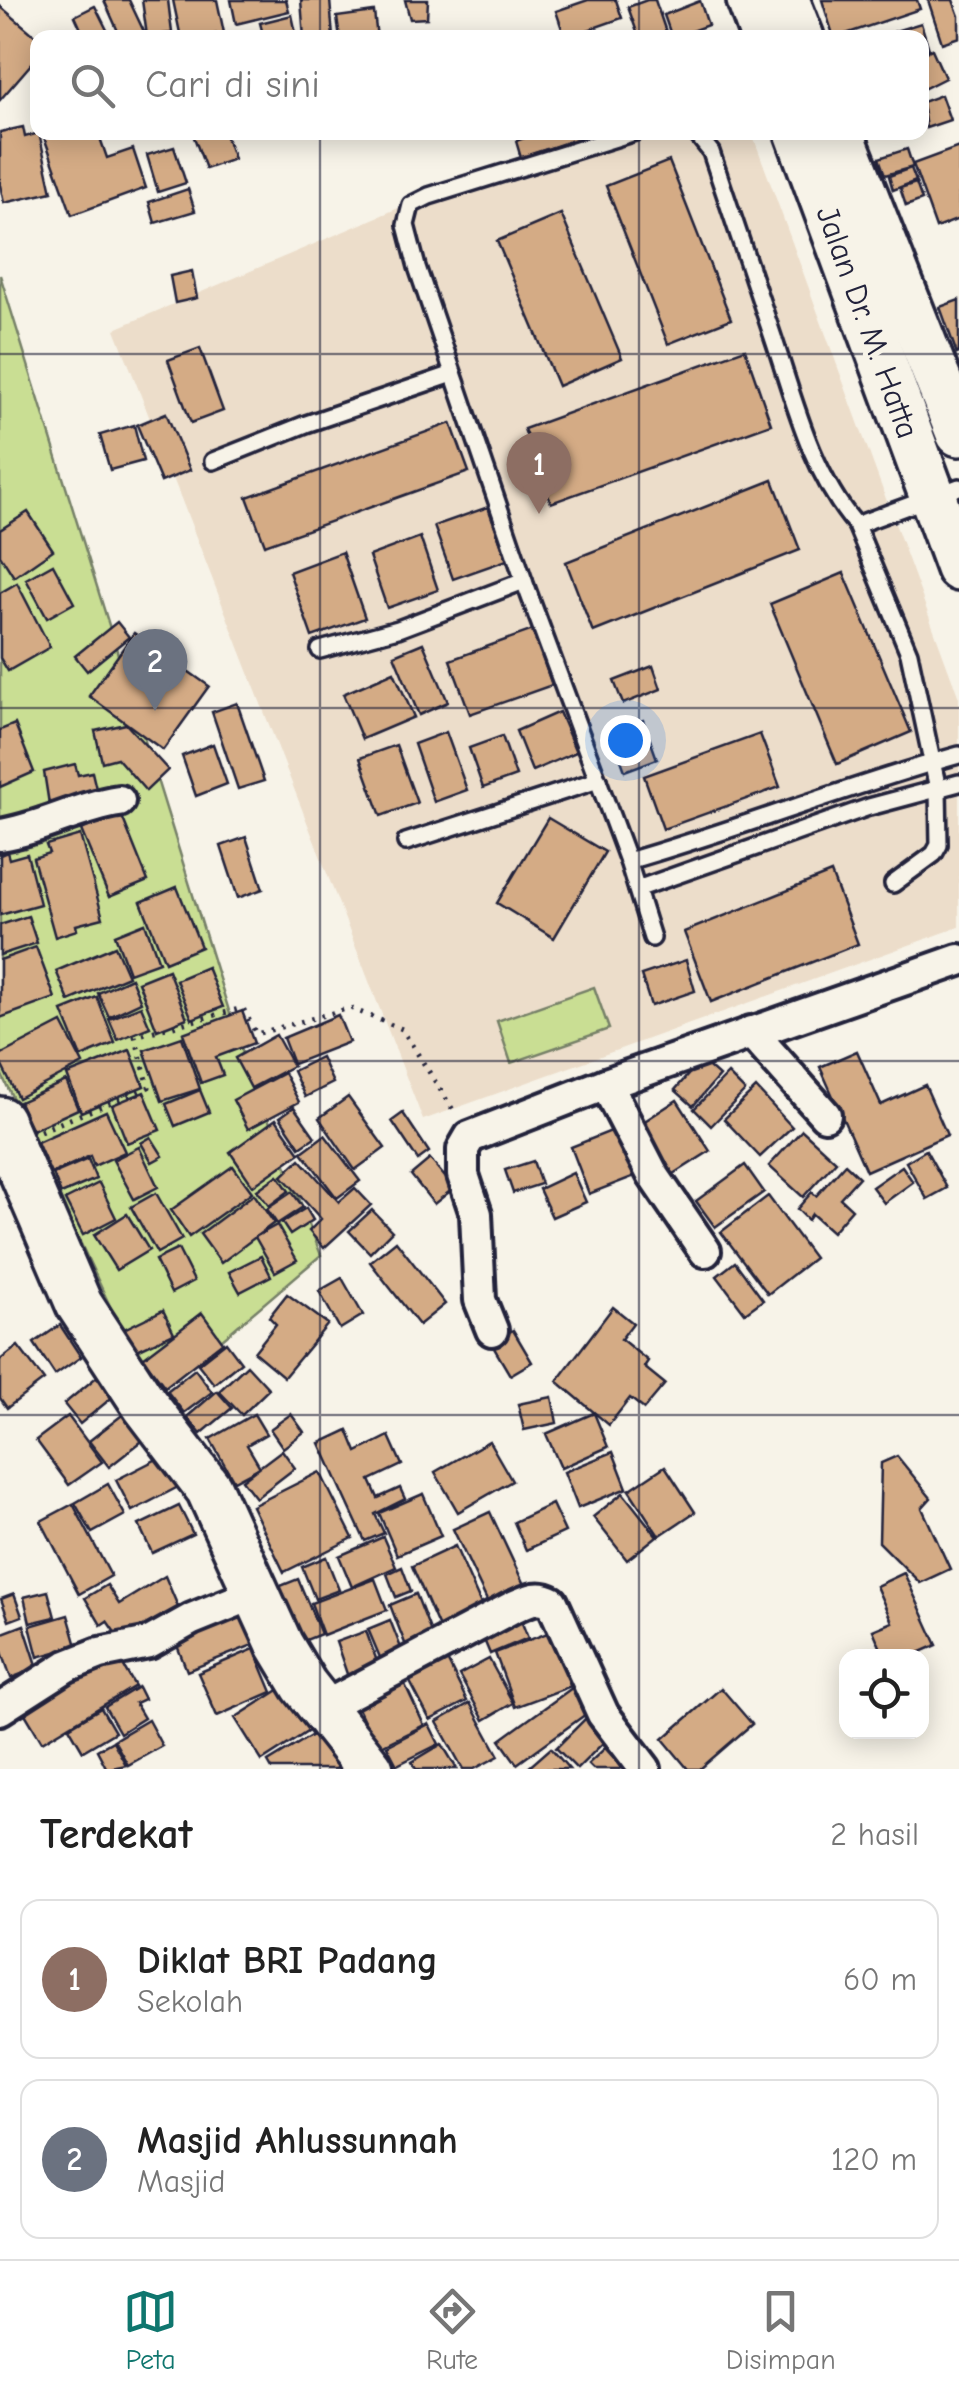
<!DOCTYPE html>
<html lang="id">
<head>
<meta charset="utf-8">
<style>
  :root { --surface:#fff; --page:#f6f6f6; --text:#222; --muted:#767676; --line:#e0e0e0; --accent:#0f766e }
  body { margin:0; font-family:"Comic Neue",sans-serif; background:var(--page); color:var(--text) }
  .controls { position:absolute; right:30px; bottom:30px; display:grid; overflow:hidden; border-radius:20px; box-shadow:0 5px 25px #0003 }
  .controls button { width:90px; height:90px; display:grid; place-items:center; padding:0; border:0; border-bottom:2px solid var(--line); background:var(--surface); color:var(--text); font:50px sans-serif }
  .you { position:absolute; left:625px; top:740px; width:35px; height:35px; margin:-25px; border:8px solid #fff; border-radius:50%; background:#1a73e8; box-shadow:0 0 0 15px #1a73e833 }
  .badge { display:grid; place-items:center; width:65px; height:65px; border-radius:50%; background:var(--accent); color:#fff; font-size:32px; font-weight:700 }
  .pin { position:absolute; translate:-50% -82px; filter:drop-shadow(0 2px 5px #0008) }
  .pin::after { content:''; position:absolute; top:52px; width:35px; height:30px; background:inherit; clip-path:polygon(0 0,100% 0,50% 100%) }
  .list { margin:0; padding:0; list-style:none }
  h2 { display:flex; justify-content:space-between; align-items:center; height:130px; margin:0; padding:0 40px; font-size:42px }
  h2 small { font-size:32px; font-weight:400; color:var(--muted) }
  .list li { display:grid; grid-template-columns:65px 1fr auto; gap:30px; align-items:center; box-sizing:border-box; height:160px; margin:0 20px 20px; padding:0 20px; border:2px solid var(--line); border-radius:20px }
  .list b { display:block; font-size:38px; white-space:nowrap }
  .list p { margin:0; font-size:32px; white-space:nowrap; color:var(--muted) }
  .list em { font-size:32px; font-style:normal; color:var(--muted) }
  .icon { flex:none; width:55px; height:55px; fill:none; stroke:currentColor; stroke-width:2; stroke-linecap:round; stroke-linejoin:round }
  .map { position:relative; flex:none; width:959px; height:1769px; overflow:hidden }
  .search { position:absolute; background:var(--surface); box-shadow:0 5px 25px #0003; left:30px; right:30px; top:30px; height:110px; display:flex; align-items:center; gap:25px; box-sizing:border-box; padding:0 35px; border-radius:20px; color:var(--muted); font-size:38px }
  .sheet { height:490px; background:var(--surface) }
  nav { display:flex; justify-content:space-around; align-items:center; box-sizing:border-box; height:140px; border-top:2px solid var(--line); background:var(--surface); font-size:28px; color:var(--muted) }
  nav a { display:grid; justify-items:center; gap:5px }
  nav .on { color:var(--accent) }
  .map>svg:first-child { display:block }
  .built { fill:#ecddca }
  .green { fill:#c9de93; stroke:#768067; stroke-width:2.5 }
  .building { fill:#d4ab85; stroke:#22223b; stroke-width:2.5 }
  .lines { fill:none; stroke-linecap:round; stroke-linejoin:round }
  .lane-casing { stroke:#22223b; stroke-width:22 }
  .street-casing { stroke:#22223b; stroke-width:38 }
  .secondary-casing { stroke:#22223b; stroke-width:52 }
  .path { stroke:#22223b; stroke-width:5; stroke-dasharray:2.5 8; stroke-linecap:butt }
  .lane { stroke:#f7f3e8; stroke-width:15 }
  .street { stroke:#f7f3e8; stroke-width:30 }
  .secondary { stroke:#f7f3e8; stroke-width:45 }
  .grid { fill:none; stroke:#22223b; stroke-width:2.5; stroke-opacity:0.55 }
  .labels { text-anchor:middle; stroke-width:10; stroke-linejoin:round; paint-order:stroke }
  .street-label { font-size:32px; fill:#22223b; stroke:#f7f3e8 }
</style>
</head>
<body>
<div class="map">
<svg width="959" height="1769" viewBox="0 0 959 1769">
  <rect width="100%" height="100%" fill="#f7f3e8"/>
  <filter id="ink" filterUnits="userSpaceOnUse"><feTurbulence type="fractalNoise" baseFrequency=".01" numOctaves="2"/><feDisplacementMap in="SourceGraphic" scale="20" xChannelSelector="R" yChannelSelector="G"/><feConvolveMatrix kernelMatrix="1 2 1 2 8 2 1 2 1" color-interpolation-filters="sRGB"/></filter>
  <g filter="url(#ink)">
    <!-- built -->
    <polygon class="built" points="574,133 752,133 959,698 959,927 423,1120 115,329"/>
    <!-- green -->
    <g class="green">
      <polygon points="0,275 239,1043 321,1255 153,1398 0,1071"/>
      <polygon points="594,987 609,1029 511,1063 497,1021"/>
    </g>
    <!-- building -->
    <g class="building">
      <polygon points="104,0 129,0 147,38 121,38"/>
      <polygon points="142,0 168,0 172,33 147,36"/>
      <polygon points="173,0 217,0 224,33 181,38"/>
      <polygon points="231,0 286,0 289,11 236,24"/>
      <polygon points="301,0 330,0 333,38 304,38"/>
      <polygon points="405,0 428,0 427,18 410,19"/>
      <polygon points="588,0 616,0 622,18 565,38 556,11"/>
      <polygon points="647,0 655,0 667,35 639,38 628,7"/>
      <polygon points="822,0 917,0 920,9 834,38"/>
      <polygon points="928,0 953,0 959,16 959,37 942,43"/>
      <polygon points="700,1 708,25 672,38 664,15"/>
      <polygon points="0,6 38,38 38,56 0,100"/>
      <polygon points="95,6 111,38 85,38 75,16"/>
      <polygon points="374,12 377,38 340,38 337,17"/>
      <polygon points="292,15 297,38 264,38 260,23"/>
      <polygon points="921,23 929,49 922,52 922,38 897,38 895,31"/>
      <polygon points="932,49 945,78 923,89 922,54"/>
      <polygon points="941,95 950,120 926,128 922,102"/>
      <polygon points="23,127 25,137 39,133 52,192 4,203 0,185 0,132"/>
      <polygon points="58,132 98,132 107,158 133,149 146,188 72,215 44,137"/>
      <polygon points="192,132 224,132 234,159 206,169"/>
      <polygon points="540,132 594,132 594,133 521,158 516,141"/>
      <polygon points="174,147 186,183 158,192 147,155"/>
      <polygon points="959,147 959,219 936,228 913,164"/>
      <polygon points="907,149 913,167 885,175 879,158"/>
      <polygon points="669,161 731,319 668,344 606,186"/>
      <polygon points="911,168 916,181 893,190 889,176"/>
      <polygon points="916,183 922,200 906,206 900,188"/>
      <polygon points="188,189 195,211 155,223 149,202"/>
      <polygon points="561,214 622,358 558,386 497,241"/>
      <polygon points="192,271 197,298 175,303 170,276"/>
      <polygon points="959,300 959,353 957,354 940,307"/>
      <polygon points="200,348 223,411 191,423 168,360"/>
      <polygon points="745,349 771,424 551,503 524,429"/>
      <polygon points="166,413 190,470 161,482 137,425"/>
      <polygon points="451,423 469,472 265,545 247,497"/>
      <polygon points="134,425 143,461 110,470 100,435"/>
      <polygon points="773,480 800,550 593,632 566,562"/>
      <polygon points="488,507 507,560 453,579 434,526"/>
      <polygon points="28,512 53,550 14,577 0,555 0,530"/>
      <polygon points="420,537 438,590 387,608 369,556"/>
      <polygon points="342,552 365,618 312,637 289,572"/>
      <polygon points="53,564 74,603 47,618 26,579"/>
      <polygon points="844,573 911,732 837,764 770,604"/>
      <polygon points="17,583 50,647 8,671 0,658 0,593"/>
      <polygon points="117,622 129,637 87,671 75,656"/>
      <polygon points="533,630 552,685 470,714 450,660"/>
      <polygon points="134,633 209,686 163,750 89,696"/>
      <polygon points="423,643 448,702 419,715 394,655"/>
      <polygon points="653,666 661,689 623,704 614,681"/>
      <polygon points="394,672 414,717 362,739 343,694"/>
      <polygon points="237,703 264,781 238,789 212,712"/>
      <polygon points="559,712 576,752 532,771 516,731"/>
      <polygon points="643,720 657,759 625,771 611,732"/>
      <polygon points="15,724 34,772 0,787 0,730"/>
      <polygon points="126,724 168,770 146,791 117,758 102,762 95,731"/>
      <polygon points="446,732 467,790 434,802 414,744"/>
      <polygon points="760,734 780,787 663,829 644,776"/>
      <polygon points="502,736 516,776 483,788 469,748"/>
      <polygon points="213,744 227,784 196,796 182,756"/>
      <polygon points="396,745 417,803 381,816 360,758"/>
      <polygon points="75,764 78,775 92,772 97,793 57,811 55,802 49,804 44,772"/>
      <polygon points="121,814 148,881 109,897 81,830"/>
      <polygon points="548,818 605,852 554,938 497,903"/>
      <polygon points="80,835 103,918 76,925 77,930 55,937 33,858 49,853 46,845"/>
      <polygon points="246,837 263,889 238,898 221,846"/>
      <polygon points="7,852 9,859 27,854 40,904 0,915 0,855"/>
      <polygon points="831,873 858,944 711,1002 684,932"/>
      <polygon points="177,887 201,947 165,962 141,902"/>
      <polygon points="28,916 37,943 0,955 0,925"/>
      <polygon points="145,923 159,962 129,973 115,935"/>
      <polygon points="115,946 128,976 69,1001 56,971"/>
      <polygon points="36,947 55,998 0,1018 0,960"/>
      <polygon points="686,960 695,991 651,1006 641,975"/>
      <polygon points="207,967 223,1007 192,1019 176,980"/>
      <polygon points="168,970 187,1018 157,1030 138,982"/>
      <polygon points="131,978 141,1002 109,1017 98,993"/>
      <polygon points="97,997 115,1043 81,1057 62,1011"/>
      <polygon points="141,1006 150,1027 118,1040 109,1019"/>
      <polygon points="242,1011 254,1043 216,1057 223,1075 201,1083 183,1033"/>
      <polygon points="338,1015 349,1042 293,1064 283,1038"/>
      <polygon points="62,1023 83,1064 18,1098 0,1062 0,1055"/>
      <polygon points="276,1035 293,1066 251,1088 235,1058"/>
      <polygon points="182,1037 200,1089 162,1101 144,1050"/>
      <polygon points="130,1050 144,1086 81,1112 67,1075"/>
      <polygon points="857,1051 881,1105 925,1085 947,1135 866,1171 820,1067"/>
      <polygon points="321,1057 333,1083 305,1097 293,1071"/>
      <polygon points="701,1060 719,1076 693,1106 675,1090"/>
      <polygon points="284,1073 299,1102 248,1129 233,1100"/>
      <polygon points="728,1074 745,1091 711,1126 694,1109"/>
      <polygon points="66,1081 78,1109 32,1130 19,1102"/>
      <polygon points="756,1088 792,1127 760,1157 724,1119"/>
      <polygon points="200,1090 209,1112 175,1126 166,1104"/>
      <polygon points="144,1092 160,1130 127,1143 112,1105"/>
      <polygon points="348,1097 385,1148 355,1170 319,1118"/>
      <polygon points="677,1100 710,1151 666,1179 634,1128"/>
      <polygon points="294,1107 315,1137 300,1147 280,1117"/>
      <polygon points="106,1111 125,1152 94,1166 90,1156 51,1174 37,1142"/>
      <polygon points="403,1113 429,1152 418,1160 392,1121"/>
      <polygon points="276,1119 300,1153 253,1186 230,1152"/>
      <polygon points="621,1127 640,1174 589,1194 571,1147"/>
      <polygon points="802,1130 836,1161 803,1197 769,1166"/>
      <polygon points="325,1135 360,1181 337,1198 302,1152"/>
      <polygon points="151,1137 163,1156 152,1162 141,1143"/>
      <polygon points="139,1147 158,1187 134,1199 113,1160"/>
      <polygon points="926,1150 947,1188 927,1199 906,1162"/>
      <polygon points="88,1159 96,1179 61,1194 53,1174"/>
      <polygon points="300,1159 339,1202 355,1188 371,1205 324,1248 309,1231 321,1219 282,1176"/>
      <polygon points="430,1159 454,1188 434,1204 411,1175"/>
      <polygon points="533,1161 541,1184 513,1193 505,1170"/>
      <polygon points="845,1164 859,1177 840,1198 852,1209 832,1232 812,1214 808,1220 797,1209 812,1192 816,1196"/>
      <polygon points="745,1165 764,1192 715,1227 696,1201"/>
      <polygon points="233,1166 252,1192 189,1237 171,1210"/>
      <polygon points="902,1166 913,1182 884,1203 872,1187"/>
      <polygon points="573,1173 586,1202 552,1217 539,1189"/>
      <polygon points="278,1175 289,1191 269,1206 257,1190"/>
      <polygon points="99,1183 116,1218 83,1235 65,1200"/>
      <polygon points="292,1192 303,1207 277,1224 267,1209"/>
      <polygon points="156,1193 182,1239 157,1253 131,1207"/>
      <polygon points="254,1194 274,1223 221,1263 200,1234"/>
      <polygon points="768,1196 814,1258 768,1294 721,1232"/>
      <polygon points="306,1208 313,1220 290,1235 282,1223"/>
      <polygon points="372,1210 392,1231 370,1253 349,1231"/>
      <polygon points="127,1214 149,1250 116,1270 94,1235"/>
      <polygon points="277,1225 297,1260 275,1272 255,1237"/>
      <polygon points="396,1241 445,1304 419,1325 370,1262"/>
      <polygon points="178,1249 194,1281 171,1293 155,1260"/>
      <polygon points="261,1256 271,1276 240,1292 229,1272"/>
      <polygon points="735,1262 763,1300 745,1313 717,1276"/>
      <polygon points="342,1278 363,1315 340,1329 319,1291"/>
      <polygon points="287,1294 328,1324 284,1377 254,1352 276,1324 269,1317"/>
      <polygon points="613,1307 633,1323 621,1339 648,1361 644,1367 665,1384 644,1409 630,1398 609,1425 557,1381"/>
      <polygon points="163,1310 174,1333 133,1352 122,1330"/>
      <polygon points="202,1313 223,1342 165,1387 143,1358"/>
      <polygon points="60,1325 81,1357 55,1375 34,1343"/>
      <polygon points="513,1330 532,1362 510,1375 491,1343"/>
      <polygon points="226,1342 241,1362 214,1384 198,1364"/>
      <polygon points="18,1346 44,1380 7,1408 0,1398 0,1360"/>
      <polygon points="247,1365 269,1389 242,1415 219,1391"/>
      <polygon points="195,1369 212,1392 184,1413 167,1391"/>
      <polygon points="99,1375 115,1395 80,1424 64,1404"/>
      <polygon points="217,1391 232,1408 201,1434 187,1417"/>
      <polygon points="552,1397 557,1423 524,1430 518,1404"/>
      <polygon points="126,1412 146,1438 109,1467 89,1441"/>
      <polygon points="594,1413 608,1447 561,1468 546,1434"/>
      <polygon points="254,1414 266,1434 247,1445 260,1467 234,1481 210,1439"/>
      <polygon points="291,1414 304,1432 283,1448 270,1429"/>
      <polygon points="68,1416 102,1462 69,1485 36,1440"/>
      <polygon points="348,1430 357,1452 389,1436 402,1465 370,1480 378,1498 400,1488 405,1499 375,1514 384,1533 365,1541 320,1443"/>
      <polygon points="489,1441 512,1481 458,1512 435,1472"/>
      <polygon points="282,1450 295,1468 256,1498 242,1480"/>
      <polygon points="613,1452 627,1488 578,1508 564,1472"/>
      <polygon points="165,1455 180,1486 132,1511 116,1480"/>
      <polygon points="897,1456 931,1498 922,1508 950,1569 920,1583 879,1542 881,1463"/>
      <polygon points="665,1466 695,1512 659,1536 629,1490"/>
      <polygon points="320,1472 353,1538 284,1572 252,1506"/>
      <polygon points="108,1484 125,1515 92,1533 75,1503"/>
      <polygon points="623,1493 657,1536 627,1560 593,1517"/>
      <polygon points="423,1494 441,1536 397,1555 379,1513"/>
      <polygon points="73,1504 111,1576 79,1594 41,1521"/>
      <polygon points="552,1504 565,1532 526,1550 514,1522"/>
      <polygon points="179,1506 193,1534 152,1553 139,1525"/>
      <polygon points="490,1512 527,1591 491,1609 453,1529"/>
      <polygon points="383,1537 396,1567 352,1587 339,1556"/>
      <polygon points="455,1546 484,1611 440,1630 412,1566"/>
      <polygon points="326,1557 339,1590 315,1599 302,1567"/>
      <polygon points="402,1567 411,1591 396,1597 387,1574"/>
      <polygon points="904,1573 937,1645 912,1656 884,1656 873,1630 892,1622 876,1586"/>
      <polygon points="165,1576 179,1609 121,1641 107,1621 101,1625 85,1598 107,1585 119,1604"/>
      <polygon points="298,1579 321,1634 301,1642 278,1587"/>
      <polygon points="375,1579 387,1610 323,1635 311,1603"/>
      <polygon points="48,1591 55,1617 30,1623 24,1597"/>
      <polygon points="14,1594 22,1616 9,1621 1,1599"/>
      <polygon points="416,1594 432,1635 406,1646 390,1605"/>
      <polygon points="250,1607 263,1641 187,1671 174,1638"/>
      <polygon points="68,1615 77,1646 38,1657 30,1626"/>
      <polygon points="520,1618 528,1638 490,1654 482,1635"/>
      <polygon points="390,1620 405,1658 384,1667 368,1629"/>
      <polygon points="24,1625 38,1668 11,1678 0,1646 0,1634"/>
      <polygon points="366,1631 379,1667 348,1677 336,1642"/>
      <polygon points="550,1632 571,1686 515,1707 495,1653"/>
      <polygon points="254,1649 272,1692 217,1716 198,1673"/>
      <polygon points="115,1652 135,1686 42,1742 21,1707"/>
      <polygon points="446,1658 467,1701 430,1720 408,1678"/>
      <polygon points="489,1659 513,1703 484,1720 459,1675"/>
      <polygon points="400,1674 424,1725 377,1748 358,1708 373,1701 367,1690"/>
      <polygon points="294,1680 321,1723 262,1761 235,1718"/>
      <polygon points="576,1685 593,1709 517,1764 500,1740"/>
      <polygon points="138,1687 144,1699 135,1703 144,1718 120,1733 105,1707"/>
      <polygon points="721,1688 752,1724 700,1769 688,1769 663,1739"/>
      <polygon points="470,1703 499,1756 474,1769 463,1769 437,1722"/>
      <polygon points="101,1708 115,1732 83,1751 69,1727"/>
      <polygon points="587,1717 608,1738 577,1769 556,1748"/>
      <polygon points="148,1720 162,1746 128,1765 114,1740"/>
      <polygon points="429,1724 439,1744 397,1765 387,1746"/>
      <polygon points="319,1731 341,1769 272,1769 268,1762"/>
      <polygon points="113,1741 126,1765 107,1769 97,1750"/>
      <polygon points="442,1744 457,1769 416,1769 412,1762"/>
      <polygon points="551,1748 569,1769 527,1769"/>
      <polygon points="605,1748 622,1767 620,1769 593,1769 588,1764"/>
    </g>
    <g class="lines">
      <!-- lane casing -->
      <g class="lane-casing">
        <g id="lane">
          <polyline points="635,132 429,196 411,205 406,225 417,267 524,581 628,861 652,938"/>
          <path d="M 695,132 L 711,152 C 732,215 753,279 775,343 C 795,404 813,475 856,525 L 959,487"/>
          <polyline points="213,461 306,424 453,374"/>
          <polyline points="856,525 909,653 938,789 939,845 934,854 893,884"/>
          <polyline points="320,650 398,629 524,581"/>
          <polyline points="406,842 598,780"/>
          <path d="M 628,861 C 740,829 847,786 959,755"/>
          <polyline points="637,889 869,807 959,783"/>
        </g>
      </g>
      <!-- street casing -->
      <g class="street-casing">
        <g id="street">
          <path d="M 0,835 C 41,829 78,807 119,801"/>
          <polyline points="751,1032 825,1115"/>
          <polyline points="606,1084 653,1175 705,1251"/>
          <polyline points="492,1330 480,1300 476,1214 463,1175 463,1149 470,1137 606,1084 959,960"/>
          <path d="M 322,1708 L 513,1607 C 527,1601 538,1594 552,1602 L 603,1714 L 645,1769"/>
          <polyline points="0,1709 67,1666 100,1653 149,1643 192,1619 256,1593"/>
        </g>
      </g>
      <!-- secondary casing -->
      <g class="secondary-casing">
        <g id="secondary">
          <polyline points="750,0 764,38"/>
          <polyline points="786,0 801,38"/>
          <polyline points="798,132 959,568"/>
          <polyline points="840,132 959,433"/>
          <polyline points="0,1120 79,1304 145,1405 209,1489 280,1645 304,1685 370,1769"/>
        </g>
      </g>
      <!-- path -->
      <polyline class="path" points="40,1131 149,1087 135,1036 243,1008 256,1034 350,1008 402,1029 455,1113"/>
      <!-- lane -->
      <use href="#lane" class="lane"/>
      <!-- street -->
      <use href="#street" class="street"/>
      <!-- secondary -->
      <use href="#secondary" class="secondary"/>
    </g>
  </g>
  <!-- grid -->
  <path class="grid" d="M 320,0 L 320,38M 639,0 L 639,38M 320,132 L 320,1769M 639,132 L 639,1769M 0,354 L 959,354M 0,708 L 959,708M 0,1061 L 959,1061M 0,1415 L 959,1415"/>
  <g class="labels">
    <!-- street labels -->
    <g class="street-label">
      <text transform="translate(868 322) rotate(70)" y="11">Jalan Dr. M. Hatta</text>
    </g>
  </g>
</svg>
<div class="controls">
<button><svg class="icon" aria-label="locate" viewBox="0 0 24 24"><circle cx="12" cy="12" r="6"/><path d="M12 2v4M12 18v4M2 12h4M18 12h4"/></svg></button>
</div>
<div class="you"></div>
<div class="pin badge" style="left:539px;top:514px;background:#8d6e63">1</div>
<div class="pin badge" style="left:155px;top:711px;background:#6b7280">2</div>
<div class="search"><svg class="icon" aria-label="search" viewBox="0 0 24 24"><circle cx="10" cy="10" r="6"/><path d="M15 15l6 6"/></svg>Cari di sini</div>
</div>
<section class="sheet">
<h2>Terdekat<small>2 hasil</small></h2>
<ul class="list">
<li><span class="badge" style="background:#8d6e63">1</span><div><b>Diklat BRI Padang</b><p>Sekolah</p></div><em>60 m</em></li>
<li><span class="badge" style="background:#6b7280">2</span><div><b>Masjid Ahlussunnah</b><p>Masjid</p></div><em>120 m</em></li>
</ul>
</section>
<nav>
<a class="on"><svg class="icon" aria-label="map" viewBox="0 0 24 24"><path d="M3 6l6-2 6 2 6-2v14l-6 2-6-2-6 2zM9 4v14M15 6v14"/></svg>Peta</a>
<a><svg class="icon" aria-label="directions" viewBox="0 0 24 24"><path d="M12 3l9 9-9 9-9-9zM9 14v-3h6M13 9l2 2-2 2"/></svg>Rute</a>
<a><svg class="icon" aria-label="saved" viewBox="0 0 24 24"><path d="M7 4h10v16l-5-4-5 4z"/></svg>Disimpan</a>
</nav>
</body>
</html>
